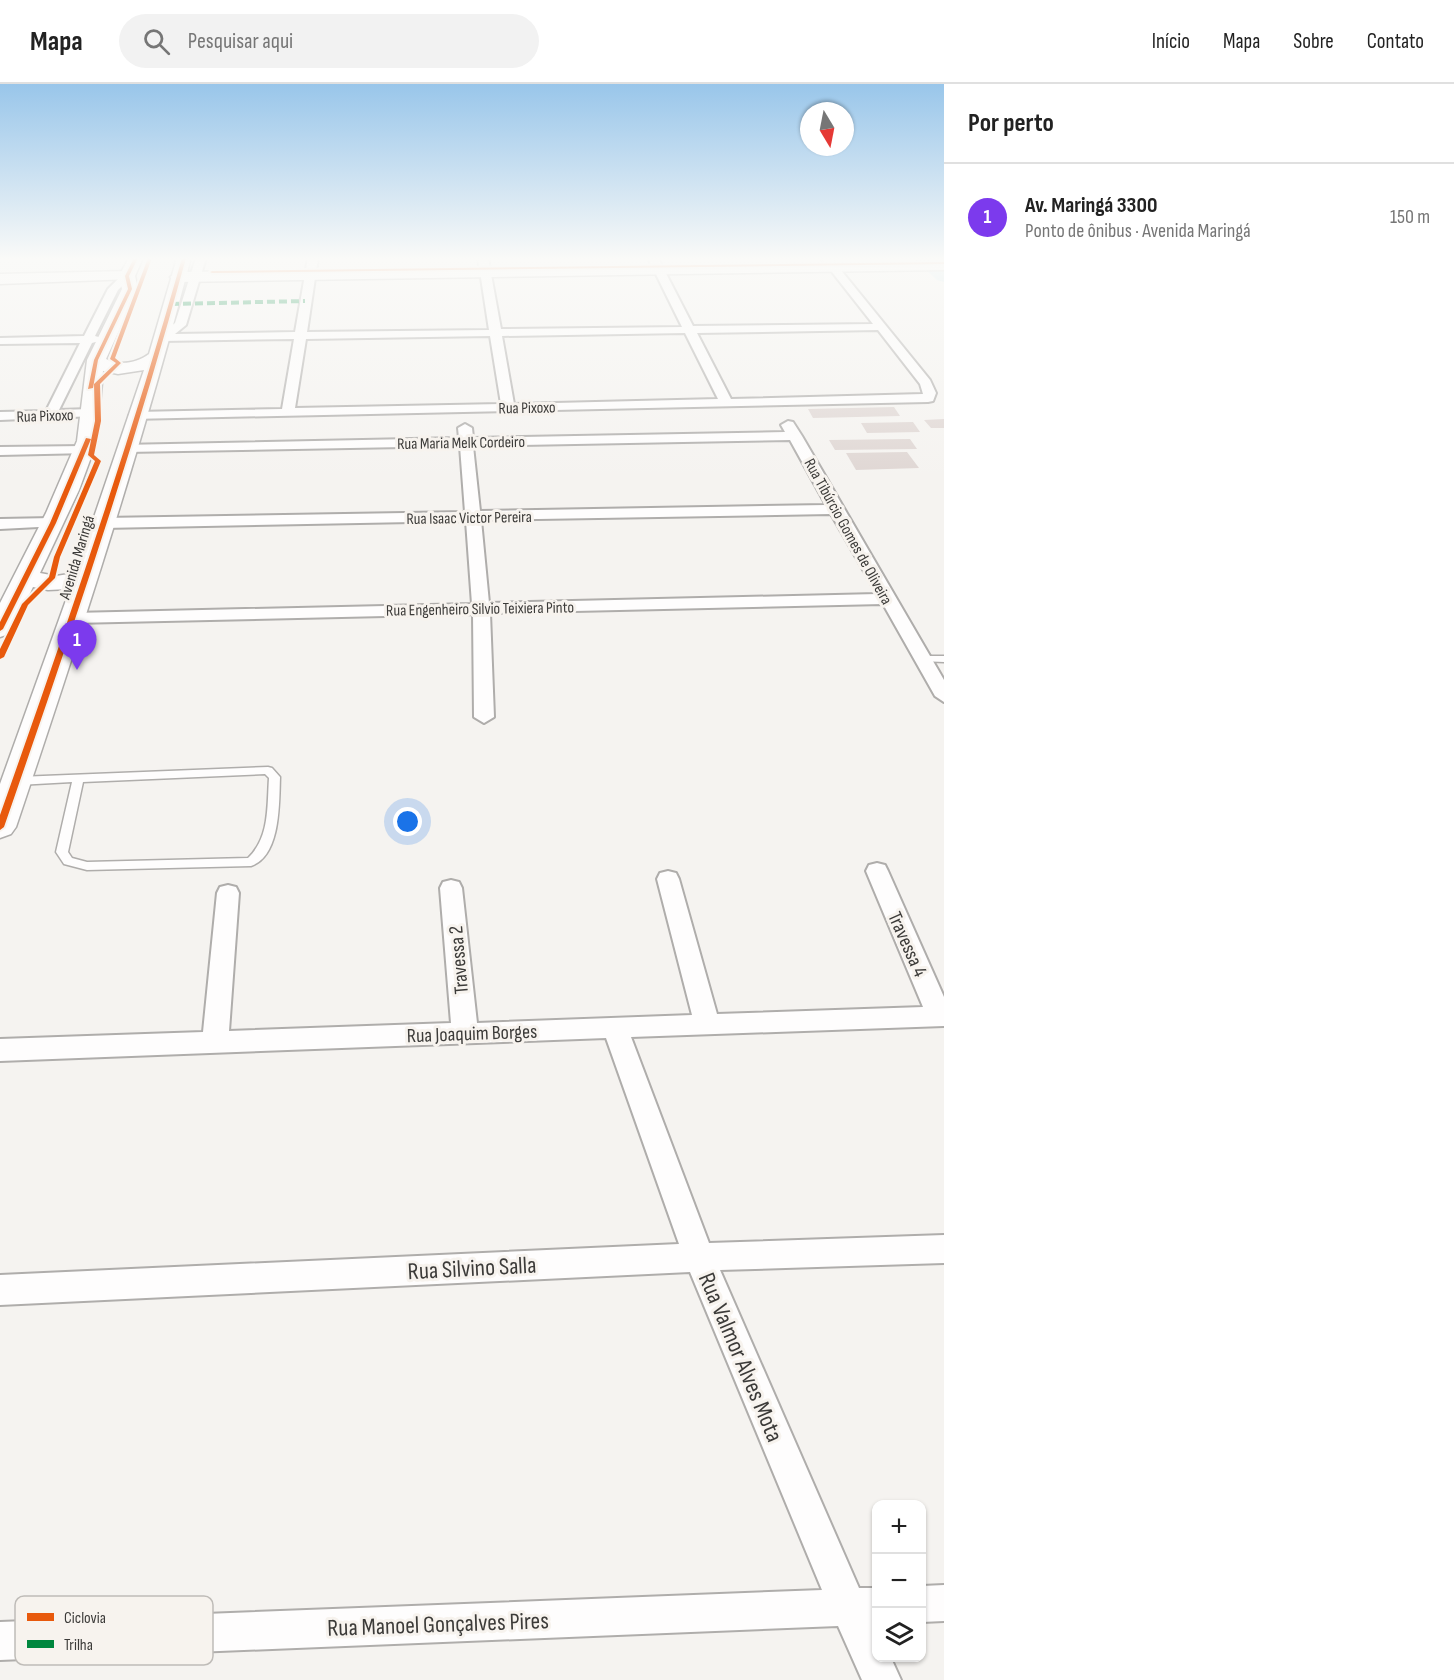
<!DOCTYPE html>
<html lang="pt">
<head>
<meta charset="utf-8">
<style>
  :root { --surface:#fff; --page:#f2f2f2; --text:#222; --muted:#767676; --line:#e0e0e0; --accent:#7c3aed }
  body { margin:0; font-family:"Sofia Sans Condensed",sans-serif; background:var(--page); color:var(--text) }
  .controls { position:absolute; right:18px; bottom:18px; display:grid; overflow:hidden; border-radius:12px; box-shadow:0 2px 4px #0004 }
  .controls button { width:54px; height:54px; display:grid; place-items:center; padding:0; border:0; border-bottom:2px solid var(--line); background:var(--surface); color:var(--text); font:30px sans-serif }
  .compass { position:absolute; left:800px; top:18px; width:54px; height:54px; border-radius:50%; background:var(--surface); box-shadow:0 2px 4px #0004; rotate:170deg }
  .you { position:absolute; left:408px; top:738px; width:21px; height:21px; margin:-15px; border:4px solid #fff; border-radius:50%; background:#1a73e8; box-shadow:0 0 0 9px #1a73e833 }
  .badge { display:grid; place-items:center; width:39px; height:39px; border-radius:50%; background:var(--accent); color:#fff; font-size:20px; font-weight:700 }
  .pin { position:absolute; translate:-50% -50px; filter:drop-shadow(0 2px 3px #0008) }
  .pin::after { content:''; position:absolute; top:32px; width:21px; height:18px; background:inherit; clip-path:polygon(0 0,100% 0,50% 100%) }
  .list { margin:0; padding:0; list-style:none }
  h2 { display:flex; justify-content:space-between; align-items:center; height:78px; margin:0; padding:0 24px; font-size:26px }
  h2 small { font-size:20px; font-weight:400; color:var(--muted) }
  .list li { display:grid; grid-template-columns:39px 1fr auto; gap:18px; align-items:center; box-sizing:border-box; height:108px; padding:0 24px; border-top:2px solid var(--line) }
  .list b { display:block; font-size:22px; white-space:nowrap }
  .list p { margin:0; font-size:20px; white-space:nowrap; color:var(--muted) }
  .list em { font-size:20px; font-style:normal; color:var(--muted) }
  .icon { flex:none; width:33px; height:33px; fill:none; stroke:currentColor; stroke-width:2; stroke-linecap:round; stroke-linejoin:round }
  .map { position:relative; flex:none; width:944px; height:1596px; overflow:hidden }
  header { display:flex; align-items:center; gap:36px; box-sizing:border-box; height:84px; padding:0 30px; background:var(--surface); border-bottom:2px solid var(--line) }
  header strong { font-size:28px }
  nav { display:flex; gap:33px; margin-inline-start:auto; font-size:21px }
  .search { width:420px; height:54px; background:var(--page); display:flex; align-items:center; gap:15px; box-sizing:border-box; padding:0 21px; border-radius:33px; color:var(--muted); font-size:22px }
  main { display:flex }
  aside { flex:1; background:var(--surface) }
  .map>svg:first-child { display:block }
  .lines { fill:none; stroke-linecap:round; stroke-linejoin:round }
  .river { fill:#c3e2ec; fill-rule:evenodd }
  .building { fill:#dfd6d3 }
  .lane-casing { stroke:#afadab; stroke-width:3 }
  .street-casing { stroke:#afadab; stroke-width:4 }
  .secondary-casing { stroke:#afadab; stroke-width:3 }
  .primary-casing { stroke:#afadab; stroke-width:3 }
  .lane { fill:#fefdfd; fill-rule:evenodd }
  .street { fill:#fefdfd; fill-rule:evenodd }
  .secondary { fill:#fefdfd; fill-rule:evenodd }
  .primary { fill:#fefdfd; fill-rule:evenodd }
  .quiet { stroke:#00873e; stroke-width:4; stroke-dasharray:8 4; stroke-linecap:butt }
  .cycleway-casing { stroke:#f7f3ee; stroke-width:4 }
  .cycleway { fill:#e8590c; fill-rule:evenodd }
  .labels { text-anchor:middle; stroke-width:6; stroke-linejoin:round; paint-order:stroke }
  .far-street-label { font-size:16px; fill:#3c3b39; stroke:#f7f3ee }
  .street-label { font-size:20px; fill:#3c3b39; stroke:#f7f3ee }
  .near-street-label { font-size:24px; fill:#3c3b39; stroke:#f7f3ee }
  .key { fill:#f7f3ee; stroke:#bfbcb8; stroke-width:1.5 }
  .key-label { font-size:16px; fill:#3c3b39 }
</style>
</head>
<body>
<header>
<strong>Mapa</strong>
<div class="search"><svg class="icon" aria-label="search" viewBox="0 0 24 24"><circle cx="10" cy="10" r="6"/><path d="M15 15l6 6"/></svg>Pesquisar aqui</div>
<nav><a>Início</a><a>Mapa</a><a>Sobre</a><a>Contato</a></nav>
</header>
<main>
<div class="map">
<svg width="944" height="1596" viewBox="0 0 944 1596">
  <rect width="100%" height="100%" fill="#f5f3f0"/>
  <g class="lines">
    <!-- river -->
    <polygon class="river" points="913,174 933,174 944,182 944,198 937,196"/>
  </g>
  <!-- building -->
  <g class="building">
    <polygon points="894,323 900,332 813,334 808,325"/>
    <polygon points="944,335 944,344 931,344 924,336"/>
    <polygon points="913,338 920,348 867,349 861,339"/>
    <polygon points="910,355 917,365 835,366 829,356"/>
    <polygon points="907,368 919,384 856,386 846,369"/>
  </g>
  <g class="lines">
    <!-- lane casing -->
    <g class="lane-casing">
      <g id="lane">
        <polygon points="923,572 944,572 944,578 920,577 918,575"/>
        <path d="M 268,683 L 272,684 L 280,693 C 279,718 281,772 251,782 L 87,786 L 64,780 L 56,768 L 72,698 L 18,701 L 13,697 L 18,693 ZM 265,690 L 269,694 C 267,722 270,753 248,774 L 87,778 L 72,774 L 68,768 L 83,698 Z"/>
      </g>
    </g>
    <!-- street casing -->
    <g class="street-casing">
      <g id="street">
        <path d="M 196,174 L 206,174 L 186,241 L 175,250 L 295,248 L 308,174 L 318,174 L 307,248 L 489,246 L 478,174 L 488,174 L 501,245 L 682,243 L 648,174 L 658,174 L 693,242 L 873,240 L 821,174 L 831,174 L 930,296 L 936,309 L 933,317 L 928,318 L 131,335 L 129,332 L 136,328 L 282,325 L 294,255 L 162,257 L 156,254 L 175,239 ZM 878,246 L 920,300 L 923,310 L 731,315 L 697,249 ZM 685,249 L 718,315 L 514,320 L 502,252 ZM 490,252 L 501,320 L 295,324 L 306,255 Z"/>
        <polygon points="123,190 132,192 118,206 95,252 106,255 92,259 59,326 90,325 95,326 95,332 0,336 0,328 46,327 80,259 0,260 0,254 84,252 108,205"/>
        <path d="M 788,337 L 793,338 L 802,352 L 944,596 L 944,618 L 935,612 L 883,520 L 490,529 L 494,633 L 484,639 L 474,633 L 473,530 L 73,539 L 64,534 L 73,529 L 472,520 L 466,437 L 103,444 L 95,439 L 103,434 L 465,428 L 460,362 L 126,368 L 119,364 L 121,361 L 459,354 L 458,344 L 465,340 L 472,344 L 473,354 L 785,348 L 781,341 ZM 790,356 L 826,421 L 480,427 L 473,362 ZM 831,430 L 877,510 L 489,519 L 481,436 Z"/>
        <polygon points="84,362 91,366 89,369 0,371 0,363"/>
        <polygon points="53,434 61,439 58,442 0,445 0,435"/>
        <polygon points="877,779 885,781 888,787 944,913 944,942 631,953 709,1159 944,1151 944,1179 720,1186 859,1504 876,1504 876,1574 891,1574 901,1596 862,1596 838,1542 0,1576 0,1538 822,1506 690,1188 0,1221 0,1191 679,1160 606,954 0,977 0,955 203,948 217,809 220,803 228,801 236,803 239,809 229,947 451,939 440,804 443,798 451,796 459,798 462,804 477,939 692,931 657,795 660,789 668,787 676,789 679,795 717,930 923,923 866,787 869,781"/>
        <polygon points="944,1501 944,1537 922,1538 922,1502"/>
      </g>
    </g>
    <!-- secondary casing -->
    <g class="secondary-casing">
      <g id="secondary">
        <polygon points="944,178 944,186 178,198 170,193 178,188"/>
        <polygon points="127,187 132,189 135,192 132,195 0,200 0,190"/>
      </g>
    </g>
    <!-- primary casing -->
    <g class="primary-casing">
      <path id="primary" d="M 129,174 L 143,174 L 135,192 L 138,205 L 106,275 C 120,282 137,279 149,270 L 177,174 L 191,174 C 141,366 79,555 16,743 L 11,750 L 0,754 L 0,700 L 70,505 L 48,506 L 33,503 L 13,545 L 9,550 L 0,553 L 0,519 L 46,429 L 77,357 L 87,276 L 122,205 L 119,192 ZM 144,286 L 75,489 L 56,492 L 40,489 L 79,406 L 97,357 L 103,287 L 118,290 Z"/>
    </g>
    <!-- lane -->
    <use href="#lane" class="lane"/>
    <!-- street -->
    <use href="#street" class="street"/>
    <!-- secondary -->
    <use href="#secondary" class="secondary"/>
    <!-- primary -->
    <use href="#primary" class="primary"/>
    <!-- quiet -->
    <polyline class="quiet" points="171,220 305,217"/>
    <!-- cycleway casing -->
    <g class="cycleway-casing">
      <g id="cycleway">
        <polygon points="134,174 138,174 129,192 132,205 98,276 93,304 88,305 94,276 128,205 125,192"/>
        <polygon points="148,174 152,174 115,274 121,279 100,300 101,337 94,371 101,377 60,473 55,494 28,521 4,573 0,575 0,565 22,520 49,493 54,473 95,377 88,371 95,337 94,300 116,279 110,275"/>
        <path d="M 182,174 L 186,174 C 134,366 69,555 4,743 L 0,746 L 0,731 C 65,547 129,362 182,174 Z"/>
        <polygon points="944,178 944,180 212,189 210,188 212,187"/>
        <polygon points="86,354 91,355 56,439 3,545 0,547 0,538 50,439"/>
      </g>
    </g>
    <!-- cycleway -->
    <use href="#cycleway" class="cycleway"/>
  </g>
  <!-- sky -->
  <linearGradient id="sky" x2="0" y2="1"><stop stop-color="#99c6ea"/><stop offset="0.44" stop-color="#fafaf8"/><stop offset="1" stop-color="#fafaf8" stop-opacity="0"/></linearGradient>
  <rect width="944" height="397" fill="url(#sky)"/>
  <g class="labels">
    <!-- far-street labels -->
    <g class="far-street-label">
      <text transform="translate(527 323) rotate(-1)" y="6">Rua Pixoxo</text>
      <text transform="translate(45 331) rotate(-2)" y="6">Rua Pixoxo</text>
      <text transform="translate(461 358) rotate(-1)" y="6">Rua Maria Melk Cordeiro</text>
      <text transform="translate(469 433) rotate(-1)" y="6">Rua Isaac Victor Pereira</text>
      <text transform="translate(849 447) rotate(61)" y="6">Rua Tibúrcio Gomes de Oliveira</text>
      <text transform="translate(76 473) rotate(-73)" y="6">Avenida Maringá</text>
      <text transform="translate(480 524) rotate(-1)" y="6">Rua Engenheiro Silvio Teixiera Pinto</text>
    </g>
    <!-- street labels -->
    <g class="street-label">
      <text transform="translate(908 860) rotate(66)" y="7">Travessa 4</text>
      <text transform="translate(458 876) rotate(-95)" y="7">Travessa 2</text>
      <text transform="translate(472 949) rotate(-2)" y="7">Rua Joaquim Borges</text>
    </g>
    <!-- near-street labels -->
    <g class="near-street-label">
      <text transform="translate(472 1184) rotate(-3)" y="8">Rua Silvino Salla</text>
      <text transform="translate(741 1273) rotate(67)" y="8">Rua Valmor Alves Mota</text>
      <text transform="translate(438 1540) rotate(-2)" y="8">Rua Manoel Gonçalves Pires</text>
    </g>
  </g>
  <!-- legend -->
  <rect x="15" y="1512" width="198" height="69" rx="9" class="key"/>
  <rect x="27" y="1529" width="27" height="8" fill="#e8590c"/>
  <rect x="27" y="1556" width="27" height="8" fill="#00873e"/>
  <g class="key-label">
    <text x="64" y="1539">Ciclovia</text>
    <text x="64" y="1566">Trilha</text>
  </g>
</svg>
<div class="controls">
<button>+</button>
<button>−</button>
<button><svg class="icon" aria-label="layers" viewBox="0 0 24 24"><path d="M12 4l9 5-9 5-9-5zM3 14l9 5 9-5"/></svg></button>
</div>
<svg class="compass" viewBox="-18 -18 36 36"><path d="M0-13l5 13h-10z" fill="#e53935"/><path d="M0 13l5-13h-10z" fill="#767676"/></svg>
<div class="you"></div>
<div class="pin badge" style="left:77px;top:586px">1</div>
</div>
<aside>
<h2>Por perto<small></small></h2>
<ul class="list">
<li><span class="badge">1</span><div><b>Av. Maringá 3300</b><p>Ponto de ônibus · Avenida Maringá</p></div><em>150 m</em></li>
</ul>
</aside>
</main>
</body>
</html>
